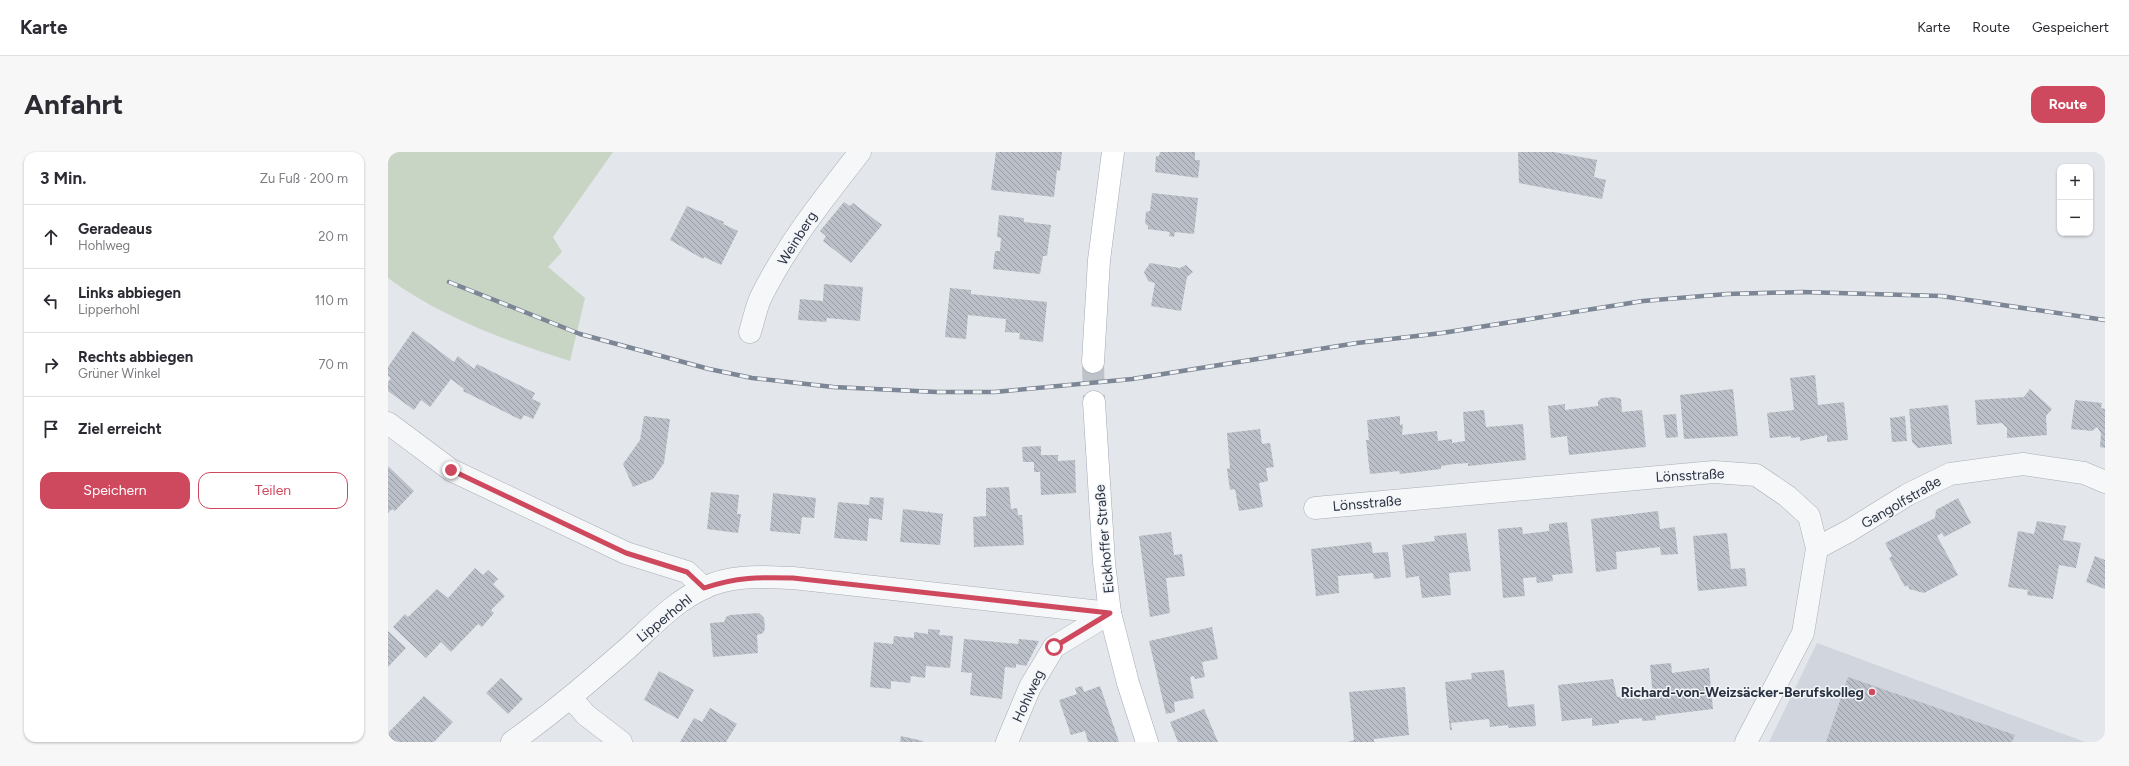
<!DOCTYPE html>
<html lang="de">
<head>
<meta charset="utf-8">
<style>
  :root { --surface:#fff; --page:#f7f7f7; --text:#2b2b33; --muted:#7c7c81; --line:#e1e1e2; --accent:#ce495e }
  body { margin:0; font-family:Figtree,sans-serif; background:var(--page); color:var(--text) }
  .controls { position:absolute; right:12px; top:12px; display:grid; overflow:hidden; border-radius:8px; box-shadow:0 1px 3px #0004 }
  .controls button { width:36px; height:36px; display:grid; place-items:center; padding:0; border:0; border-bottom:1px solid var(--line); background:var(--surface); color:var(--text); font:20px sans-serif }
  .stop { position:absolute; width:12px; height:12px; margin:-9px; border:3px solid #ce495e; border-radius:50%; background:#fff }
  .stop.end { background:#ce495e; border-color:#fff; box-shadow:0 1px 4px #0008 }
  .list { margin:0; padding:0; list-style:none }
  h2 { display:flex; justify-content:space-between; align-items:center; height:52px; margin:0; padding:0 16px; font-size:17px }
  h2 small { font-size:13px; font-weight:400; color:var(--muted) }
  .list li { display:grid; grid-template-columns:26px 1fr auto; gap:12px; align-items:center; box-sizing:border-box; height:64px; padding:0 16px; border-top:1px solid var(--line) }
  .list b { display:block; font-size:15px; white-space:nowrap }
  .list p { margin:0; font-size:13px; white-space:nowrap; color:var(--muted) }
  .list em { font-size:13px; font-style:normal; color:var(--muted) }
  .actions { display:flex; gap:8px; padding:12px 16px }
  .actions a { flex:1; padding:9px 0; border:1px solid var(--accent); border-radius:12px; text-align:center; font-size:14px; color:var(--accent) }
  .actions .main { background:var(--accent); color:#fff }
  .icon { flex:none; width:22px; height:22px; fill:none; stroke:currentColor; stroke-width:2; stroke-linecap:round; stroke-linejoin:round }
  .map { position:relative; flex:none; width:1717px; height:590px; overflow:hidden; border-radius:12px }
  header { display:flex; align-items:center; gap:24px; box-sizing:border-box; height:56px; padding:0 20px; background:var(--surface); border-bottom:1px solid var(--line) }
  header strong { font-size:19px }
  nav { display:flex; gap:22px; margin-inline-start:auto; font-size:14px }
  .intro { display:flex; align-items:center; justify-content:space-between; box-sizing:border-box; height:96px; padding:0 24px }
  h1 { margin:0; font-size:28px }
  .button { padding:10px 18px; border-radius:12px; background:var(--accent); color:#fff; font-size:14px; font-weight:700 }
  main { display:flex; gap:24px; padding:0 24px }
  aside { flex:1; background:var(--surface); border-radius:12px; box-shadow:0 1px 3px #0004 }
  .map>svg:first-child { display:block }
  .built { fill:#d1d5dd }
  .green { fill:#c8d5c4 }
  .building { fill:url(#building-back-hatch) }
  .lines { fill:none; stroke-linecap:round; stroke-linejoin:round }
  .major-tunnel { stroke:#bec2c9; stroke-width:22; stroke-dasharray:22 11; stroke-linecap:butt }
  .minor-casing { stroke:#a8adb5; stroke-width:23 }
  .major-casing { stroke:#a2aab7; stroke-width:23 }
  .minor { stroke:#f6f7f9; stroke-width:22 }
  .major { stroke:#fff; stroke-width:22 }
  .rail-casing { stroke:#7c8694; stroke-width:4.5 }
  .rail { stroke:#f3f5f8; stroke-width:3; stroke-dasharray:9; stroke-linecap:butt }
  .route { stroke:#ce495e; stroke-width:5 }
  .poi-dot { fill:#ce495e; stroke:#f3f5f8; stroke-width:1.5 }
  .labels { text-anchor:middle; stroke-width:3; stroke-linejoin:round; paint-order:stroke }
  .street-label { font-size:14px; fill:#2b3443; stroke:#f3f5f8 }
  .poi-label { font-size:14px; font-weight:bold; fill:#2b3443; stroke:#f3f5f8; text-anchor:end }
</style>
</head>
<body>
<header>
<strong>Karte</strong>
<nav><a>Karte</a><a>Route</a><a>Gespeichert</a></nav>
</header>
<div class="intro"><h1>Anfahrt</h1><a class="button">Route</a></div>
<main>
<aside>
<h2>3 Min.<small>Zu Fuß · 200 m</small></h2>
<ul class="list">
<li><svg class="icon" aria-label="ahead" viewBox="0 0 24 24"><path d="M12 20V5M6 11l6-6 6 6"/></svg><div><b>Geradeaus</b><p>Hohlweg</p></div><em>20 m</em></li>
<li><svg class="icon" aria-label="left" viewBox="0 0 24 24"><path d="M17 20v-9H6M10 6l-5 5 5 5"/></svg><div><b>Links abbiegen</b><p>Lipperhohl</p></div><em>110 m</em></li>
<li><svg class="icon" aria-label="right" viewBox="0 0 24 24"><path d="M7 20v-9h11M14 6l5 5-5 5"/></svg><div><b>Rechts abbiegen</b><p>Grüner Winkel</p></div><em>70 m</em></li>
<li><svg class="icon" aria-label="arrive" viewBox="0 0 24 24"><path d="M6 21V4h12l-3 4 3 4H6"/></svg><div><b>Ziel erreicht</b></div></li>
</ul>
<div class="actions"><a class="main">Speichern</a><a>Teilen</a></div>
</aside>
<div class="map">
<svg width="1717" height="590" viewBox="0 0 1717 590">
  <defs>
    <pattern id="building-back-hatch" width="6" height="6" patternUnits="userSpaceOnUse"><rect width="6" height="6" fill="#babfc8"/><path d="M-1 5l2 2M0 0l6 6M5-1l2 2" fill="none" stroke="#979ca4"/></pattern>
  </defs>
  <rect width="100%" height="100%" fill="#e3e6eb"/>
  <!-- built -->
  <polygon class="built" points="1429,491 1697,590 1381,590"/>
  <!-- green -->
  <path class="green" d="M 0,0 L 225,0 L 165,85 L 174,100 L 160,115 L 197,146 L 182,209 C 119,189 54,166 0,126 Z"/>
  <!-- building -->
  <g class="building">
    <polygon points="608,0 674,0 672,19 669,18 666,45 603,38"/>
    <polygon points="772,0 807,0 807,8 812,8 810,26 767,20 768,4 771,4"/>
    <polygon points="1130,0 1166,0 1209,8 1206,25 1218,28 1214,47 1131,31"/>
    <polygon points="764,41 810,46 806,82 787,80 786,85 781,84 782,80 760,77 760,74 757,71 758,60 762,59"/>
    <polygon points="456,50 462,54 465,51 494,73 463,111 435,89 438,84 432,79"/>
    <polygon points="299,54 336,70 335,72 350,79 333,113 316,105 315,107 282,88"/>
    <polygon points="611,63 636,66 636,70 663,73 659,104 655,104 652,122 605,117 607,99 612,99 613,86 609,85"/>
    <polygon points="762,111 792,116 798,113 805,120 799,125 793,159 763,154 767,131 760,129 756,120"/>
    <polygon points="436,132 475,135 472,169 439,166 438,170 410,168 412,147 435,149"/>
    <polygon points="562,136 583,138 583,142 659,150 655,190 631,187 632,181 617,180 618,167 580,163 578,187 557,185"/>
    <polygon points="25,179 66,210 70,204 86,217 89,212 147,241 144,247 153,251 145,267 136,263 133,268 75,239 76,237 63,227 42,255 33,248 26,258 0,239 0,230 3,226 0,224 0,215"/>
    <polygon points="1427,223 1430,253 1456,250 1460,288 1439,290 1439,283 1412,289 1412,285 1403,286 1403,284 1382,286 1379,261 1406,258 1402,226"/>
    <polygon points="1345,237 1350,284 1296,287 1292,243"/>
    <polygon points="1642,237 1664,257 1658,264 1659,283 1619,286 1619,276 1614,271 1589,273 1587,248 1636,245"/>
    <polygon points="1227,245 1233,247 1234,260 1254,258 1258,295 1181,303 1179,284 1163,286 1160,254 1177,252 1177,258 1210,254 1210,249 1214,246"/>
    <polygon points="1687,248 1714,251 1713,256 1717,257 1717,296 1712,295 1713,281 1709,275 1704,279 1683,277"/>
    <polygon points="1560,253 1564,292 1530,296 1524,290 1521,257"/>
    <polygon points="1096,258 1098,275 1135,272 1138,308 1080,314 1080,311 1066,312 1053,314 1053,317 1012,322 1011,319 982,322 978,288 981,288 979,268 1012,264 1012,273 1015,272 1014,283 1049,279 1050,289 1064,287 1064,291 1077,289 1075,260"/>
    <polygon points="1288,262 1290,285 1278,286 1275,263"/>
    <polygon points="256,264 282,267 276,311 265,327 245,335 235,312 252,288"/>
    <polygon points="1517,264 1519,289 1504,290 1502,266"/>
    <polygon points="872,277 874,292 882,291 886,315 878,316 880,329 871,331 875,355 851,359 847,337 842,338 839,317 842,316 839,281"/>
    <polygon points="653,294 653,303 670,303 670,309 687,308 688,341 653,343 652,320 646,320 646,310 635,310 634,295"/>
    <polygon points="0,314 26,339 7,359 4,357 0,361"/>
    <polygon points="621,335 623,357 629,356 630,363 634,363 636,393 586,395 585,365 598,364 598,336"/>
    <polygon points="323,340 351,343 349,362 353,362 350,381 319,377"/>
    <polygon points="385,341 428,346 426,366 414,365 412,382 382,379"/>
    <polygon points="482,345 496,346 494,368 481,366 479,389 446,386 450,350 481,353"/>
    <polygon points="1570,346 1583,371 1556,385 1554,381 1549,384 1570,423 1536,441 1521,437 1520,433 1517,435 1501,406 1504,404 1497,391 1547,366 1548,358"/>
    <polygon points="515,357 540,360 540,358 541,360 555,362 552,393 512,390"/>
    <polygon points="1270,359 1272,377 1287,375 1290,402 1273,403 1272,395 1228,400 1229,417 1208,420 1203,367"/>
    <polygon points="1649,369 1678,374 1675,388 1693,391 1688,416 1671,413 1665,447 1639,443 1640,438 1620,435 1630,379 1646,382"/>
    <polygon points="1179,370 1185,421 1164,423 1165,429 1149,431 1148,425 1135,426 1137,444 1115,446 1110,377 1134,375 1135,382 1161,379 1161,372"/>
    <polygon points="783,380 786,403 794,402 797,424 778,426 782,461 762,465 751,384"/>
    <polygon points="1078,381 1083,419 1061,421 1063,443 1034,446 1031,424 1018,426 1014,393 1047,389 1046,384"/>
    <polygon points="1339,381 1343,417 1357,416 1359,434 1310,439 1305,384"/>
    <polygon points="983,390 985,401 1000,400 1003,425 986,427 985,421 950,424 951,441 928,444 923,397"/>
    <polygon points="1707,404 1717,408 1717,437 1698,430"/>
    <polygon points="87,416 95,423 100,418 110,427 105,432 117,444 103,458 106,461 94,475 90,472 63,500 53,490 38,506 5,475 17,462 20,465 49,437 60,446"/>
    <polygon points="371,461 376,466 377,477 375,481 369,483 370,501 325,505 322,471 336,470 338,465 342,463"/>
    <polygon points="824,475 830,507 814,510 817,525 807,527 806,524 802,525 806,546 786,550 787,560 778,562 761,489"/>
    <polygon points="540,477 552,478 551,483 565,484 562,516 538,514 537,526 523,524 522,531 503,529 503,537 482,535 486,490 505,492 506,484 526,486 526,480 540,482"/>
    <polygon points="0,479 18,496 0,515"/>
    <polygon points="576,487 630,492 631,487 651,489 638,514 628,512 628,516 617,515 614,547 582,543 584,521 573,520"/>
    <polygon points="1283,511 1284,521 1321,516 1325,557 1267,564 1268,568 1254,569 1254,566 1231,568 1231,571 1204,574 1204,566 1174,569 1170,533 1225,527 1229,545 1251,543 1252,548 1265,546 1262,513"/>
    <polygon points="1116,518 1120,555 1146,552 1148,574 1121,576 1120,573 1102,575 1101,567 1063,571 1064,578 1062,578 1057,530 1084,527 1083,521"/>
    <polygon points="271,519 306,538 290,567 256,548"/>
    <polygon points="1460,525 1627,583 1624,590 1438,590"/>
    <polygon points="113,526 135,547 120,562 98,541"/>
    <polygon points="694,534 696,540 712,534 731,590 700,590 697,579 683,583 671,548 689,542 687,536"/>
    <polygon points="1017,535 1021,583 986,587 986,590 960,590 966,588 961,540"/>
    <polygon points="36,544 65,570 46,590 0,590 0,581"/>
    <polygon points="322,556 349,572 338,590 292,590 306,566 314,570"/>
    <polygon points="816,557 830,590 790,590 782,570"/>
    <polygon points="513,584 535,589 535,590 512,590"/>
  </g>
  <g class="lines">
    <!-- major-tunnel -->
    <polyline class="major-tunnel" points="705,210 706,250"/>
    <!-- minor casing -->
    <g class="minor-casing">
      <g id="minor">
        <path d="M 362,180 C 366,168 368,154 374,143 C 400,91 436,46 472,0"/>
        <polyline points="0,271 63,318 238,401 299,420 316,436"/>
        <polyline points="927,356 1326,320 1368,323 1399,344 1421,364 1429,396 1415,481 1358,590"/>
        <polyline points="1429,396 1461,379 1519,343 1562,322 1635,312 1696,321 1717,330"/>
        <polyline points="183,546 198,563 233,590"/>
        <path d="M 124,590 C 165,561 202,529 240,496 C 263,475 287,449 316,436 C 343,422 376,425 405,426 L 722,461"/>
        <polyline points="619,590 642,535 666,495 722,461"/>
      </g>
    </g>
    <!-- major casing -->
    <g class="major-casing">
      <g id="major">
        <polyline points="705,210 711,108 725,0"/>
        <polyline points="706,250 716,411 722,461 740,531 759,590"/>
      </g>
    </g>
    <!-- minor -->
    <use href="#minor" class="minor"/>
    <!-- major -->
    <use href="#major" class="major"/>
    <!-- rail casing -->
    <g class="rail-casing">
      <polyline id="rail" points="61,130 192,182 321,217 364,226 445,235 549,240 607,240 744,227 969,191 1054,181 1255,149 1339,142 1414,140 1553,144 1717,168"/>
    </g>
    <!-- rail -->
    <use href="#rail" class="rail"/>
  </g>
  <g class="lines">
    <!-- route -->
    <path class="route" d="M 63,318 L 238,401 L 299,420 L 316,436 C 349,425 371,425 405,426 L 722,461 L 666,495"/>
  </g>
  <!-- markers -->
  <circle class="poi-dot" cx="1484" cy="540" r="4"/>
  <g class="labels">
    <!-- street labels -->
    <g class="street-label">
      <text transform="translate(409 86) rotate(-58)" y="5">Weinberg</text>
      <text transform="translate(1302 323) rotate(-3)" y="5">Lönsstraße</text>
      <text transform="translate(1513 350) rotate(-30)" y="5">Gangolfstraße</text>
      <text transform="translate(979 351) rotate(-5)" y="5">Lönsstraße</text>
      <text transform="translate(716 387) rotate(-95)" y="5">Eickhoffer Straße</text>
      <text transform="translate(276 466) rotate(-39)" y="5">Lipperhohl</text>
      <text transform="translate(640 544) rotate(-65)" y="5">Hohlweg</text>
    </g>
    <!-- poi labels -->
    <g class="poi-label">
      <text x="1476" y="545">Richard-von-Weizsäcker-Berufskolleg</text>
    </g>
  </g>
</svg>
<div class="controls">
<button>+</button>
<button>−</button>
</div>
<div class="stop" style="left:666px;top:495px"></div>
<div class="stop end" style="left:63px;top:318px"></div>
</div>
</main>
</body>
</html>
